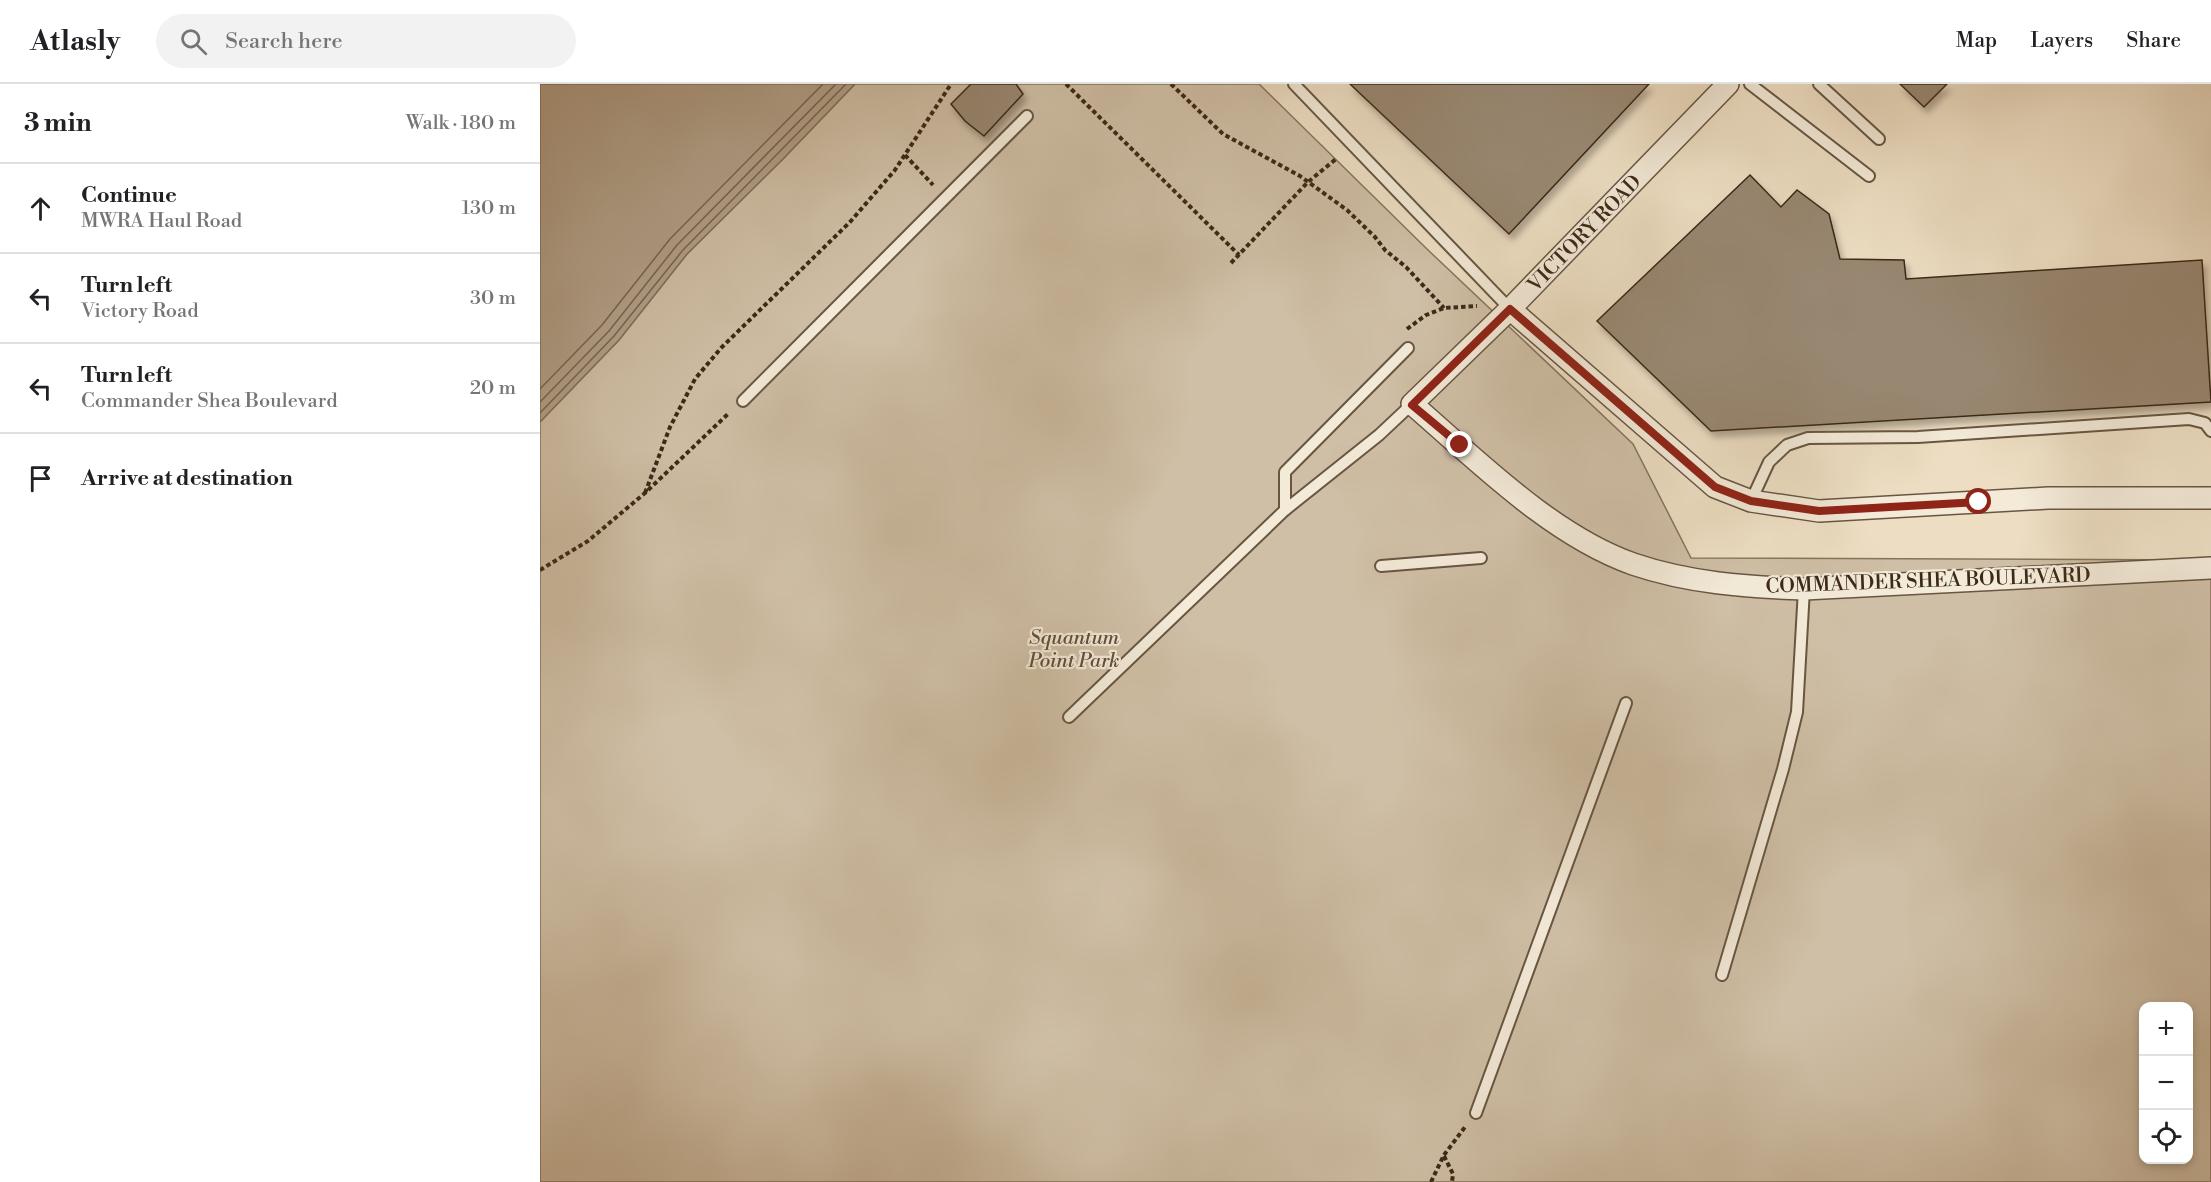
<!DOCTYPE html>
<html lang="en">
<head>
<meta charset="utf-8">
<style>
  :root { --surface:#fff; --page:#f2f2f2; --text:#202124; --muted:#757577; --line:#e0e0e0 }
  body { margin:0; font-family:"Libre Bodoni",serif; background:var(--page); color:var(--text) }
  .controls { position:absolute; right:18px; bottom:18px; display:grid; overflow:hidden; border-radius:12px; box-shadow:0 3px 9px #0003 }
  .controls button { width:54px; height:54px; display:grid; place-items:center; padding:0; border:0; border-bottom:2px solid var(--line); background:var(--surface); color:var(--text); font:30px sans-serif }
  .stop { position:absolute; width:18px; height:18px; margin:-14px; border:4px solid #8f2418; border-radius:50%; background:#fff }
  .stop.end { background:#8f2418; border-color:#fff; box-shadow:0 2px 6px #0008 }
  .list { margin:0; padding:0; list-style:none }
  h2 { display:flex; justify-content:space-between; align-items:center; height:78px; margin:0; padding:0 24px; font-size:26px }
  h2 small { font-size:20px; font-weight:400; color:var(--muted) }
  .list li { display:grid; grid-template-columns:39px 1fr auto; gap:18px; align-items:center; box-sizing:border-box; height:90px; padding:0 24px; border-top:2px solid var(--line) }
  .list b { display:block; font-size:22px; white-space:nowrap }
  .list p { margin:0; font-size:20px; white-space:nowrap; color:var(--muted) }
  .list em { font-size:20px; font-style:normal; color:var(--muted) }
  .icon { flex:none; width:33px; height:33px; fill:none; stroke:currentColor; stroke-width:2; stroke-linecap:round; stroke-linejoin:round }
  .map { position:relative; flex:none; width:1671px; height:1098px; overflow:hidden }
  header { display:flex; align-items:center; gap:36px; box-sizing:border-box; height:84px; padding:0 30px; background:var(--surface); border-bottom:2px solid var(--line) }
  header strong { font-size:28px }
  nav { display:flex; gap:33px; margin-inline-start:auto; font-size:21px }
  .search { width:420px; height:54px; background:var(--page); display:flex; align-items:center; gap:15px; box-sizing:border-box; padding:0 21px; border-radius:33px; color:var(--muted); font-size:22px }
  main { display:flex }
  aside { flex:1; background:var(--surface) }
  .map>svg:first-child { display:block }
  .green { fill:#cfbfa6; stroke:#86745f; stroke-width:1.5; fill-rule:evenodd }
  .water { fill:#b1a089; stroke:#82705c; stroke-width:1.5 }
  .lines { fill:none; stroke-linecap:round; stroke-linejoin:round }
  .shore { stroke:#766450; stroke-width:1.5 }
  .building { fill:#988771; stroke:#3c2918; stroke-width:1.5; filter:url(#shadow) }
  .lane-casing { stroke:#685643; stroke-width:14 }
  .street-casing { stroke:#685643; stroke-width:24 }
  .path { stroke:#3c2918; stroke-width:4; stroke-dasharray:4.5 3; stroke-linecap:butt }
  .lane { stroke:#f3ead8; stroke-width:10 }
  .street { stroke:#f3ead8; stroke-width:21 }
  .route { stroke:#8f2418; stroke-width:8 }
  .labels { text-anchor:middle; stroke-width:4.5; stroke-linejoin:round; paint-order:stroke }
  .street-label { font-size:20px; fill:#3c2918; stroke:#f3ead8 }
  .park-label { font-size:20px; font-style:italic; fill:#614e3c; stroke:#f3ead8 }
</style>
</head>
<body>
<header>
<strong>Atlasly</strong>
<div class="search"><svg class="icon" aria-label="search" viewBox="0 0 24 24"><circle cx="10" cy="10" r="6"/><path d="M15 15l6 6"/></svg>Search here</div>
<nav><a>Map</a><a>Layers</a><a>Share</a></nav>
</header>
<main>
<aside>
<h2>3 min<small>Walk · 180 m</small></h2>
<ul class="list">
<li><svg class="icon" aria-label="ahead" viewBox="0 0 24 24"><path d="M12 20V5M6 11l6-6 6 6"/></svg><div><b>Continue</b><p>MWRA Haul Road</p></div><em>130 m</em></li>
<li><svg class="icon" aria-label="left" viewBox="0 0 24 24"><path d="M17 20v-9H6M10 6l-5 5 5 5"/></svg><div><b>Turn left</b><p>Victory Road</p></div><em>30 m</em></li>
<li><svg class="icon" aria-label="left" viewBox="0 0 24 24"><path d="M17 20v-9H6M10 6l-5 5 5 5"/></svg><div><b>Turn left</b><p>Commander Shea Boulevard</p></div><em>20 m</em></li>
<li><svg class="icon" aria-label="arrive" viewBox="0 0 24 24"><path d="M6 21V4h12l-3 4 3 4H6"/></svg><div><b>Arrive at destination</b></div></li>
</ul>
</aside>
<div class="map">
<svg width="1671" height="1098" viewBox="0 0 1671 1098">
  <defs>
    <filter id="shadow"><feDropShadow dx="3.5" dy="6" stdDeviation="3" flood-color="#0004"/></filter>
  </defs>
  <rect width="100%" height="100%" fill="#eddec3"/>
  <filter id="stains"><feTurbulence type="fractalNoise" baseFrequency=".00333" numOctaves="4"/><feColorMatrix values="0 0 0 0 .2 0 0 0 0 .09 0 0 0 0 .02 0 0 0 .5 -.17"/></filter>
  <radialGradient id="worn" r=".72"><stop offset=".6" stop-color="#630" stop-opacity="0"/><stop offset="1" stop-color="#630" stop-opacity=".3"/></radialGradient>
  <!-- green -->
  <path class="green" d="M 315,0 L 719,0 L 888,166 L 1093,360 L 1151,474 L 1671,476 L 1671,1098 L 0,1098 L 0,338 L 79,256 L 147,170 L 243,75 ZM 1604,922 L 1648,922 L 1648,1076 L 1604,1076 Z"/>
  <!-- water -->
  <polygon class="water" points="0,0 315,0 243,75 147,170 79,256 0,338"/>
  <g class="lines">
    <!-- shore -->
    <g class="shore">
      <polyline points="0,305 62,241 130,155 283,0"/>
      <polyline points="0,318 69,247 137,161 296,0"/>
      <polyline points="0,329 74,252 143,166 306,0"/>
    </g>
  </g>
  <!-- building -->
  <g class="building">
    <polygon points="431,0 476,0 483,10 444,52 425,37 411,20"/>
    <polygon points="810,0 1109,0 969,150"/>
    <polygon points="1360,0 1407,0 1384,23"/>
    <polygon points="1210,91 1241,123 1257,106 1289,130 1300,175 1364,176 1366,195 1662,176 1671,318 1171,347 1057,237"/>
  </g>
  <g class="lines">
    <!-- lane casing -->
    <g class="lane-casing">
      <g id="lane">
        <polyline points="754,0 970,225"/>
        <polyline points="1210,0 1329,92"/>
        <polyline points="1279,0 1339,55"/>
        <polyline points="203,317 487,32"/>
        <polyline points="1211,417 1229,378 1247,361 1268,354 1378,353 1649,335 1665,339 1671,347"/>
        <polyline points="745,426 745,388 868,264"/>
        <polyline points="841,482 941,474"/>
        <polyline points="529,633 745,426 839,351 872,320"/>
        <polyline points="1182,891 1243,685 1257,628 1264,505"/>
        <polyline points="936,1029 1086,619"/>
      </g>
    </g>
    <!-- street casing -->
    <g class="street-casing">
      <g id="street">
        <path d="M 1188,0 L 970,225 L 872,320 C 937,376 1011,451 1093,480 C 1149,499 1206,503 1264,505 L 1671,484"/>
        <polyline points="970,225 1175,403 1211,417 1279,427 1508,414 1671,414"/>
      </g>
    </g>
    <!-- path -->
    <g class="path">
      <polyline points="526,0 699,171"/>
      <polyline points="631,0 683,50 760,92 807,126 835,153 845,166 866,183 904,224"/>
      <polyline points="365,71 393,101"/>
      <polyline points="691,179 768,98 796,75"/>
      <polyline points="867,245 886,231 904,224 937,222"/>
      <polyline points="105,409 130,343 155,295 181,264 310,138 355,86 411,0"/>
      <polyline points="0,486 48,457 105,409 189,329"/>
      <polyline points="904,1072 913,1090 912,1098"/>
      <polyline points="891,1098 904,1071 925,1043"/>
    </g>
    <!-- lane -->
    <use href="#lane" class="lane"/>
    <!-- street -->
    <use href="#street" class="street"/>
  </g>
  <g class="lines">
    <!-- route -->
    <polyline class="route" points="920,361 872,321 970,225 1175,403 1211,417 1279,427 1439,418"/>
  </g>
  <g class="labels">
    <!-- street labels -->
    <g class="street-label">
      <text transform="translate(1044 149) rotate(-46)" y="7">VICTORY ROAD</text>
      <text transform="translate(1388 496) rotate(-2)" y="7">COMMANDER SHEA BOULEVARD</text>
    </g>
    <!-- park labels -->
    <g class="park-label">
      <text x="534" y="560">Squantum<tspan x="534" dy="23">Point Park</tspan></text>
    </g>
  </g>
  <rect width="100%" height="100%" filter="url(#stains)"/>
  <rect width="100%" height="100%" fill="url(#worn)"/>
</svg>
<div class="controls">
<button>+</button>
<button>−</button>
<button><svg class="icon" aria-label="locate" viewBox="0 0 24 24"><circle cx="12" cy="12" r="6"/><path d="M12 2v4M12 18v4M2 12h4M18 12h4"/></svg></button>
</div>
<div class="stop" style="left:1439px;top:418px"></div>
<div class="stop end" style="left:920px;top:361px"></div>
</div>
</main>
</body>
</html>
